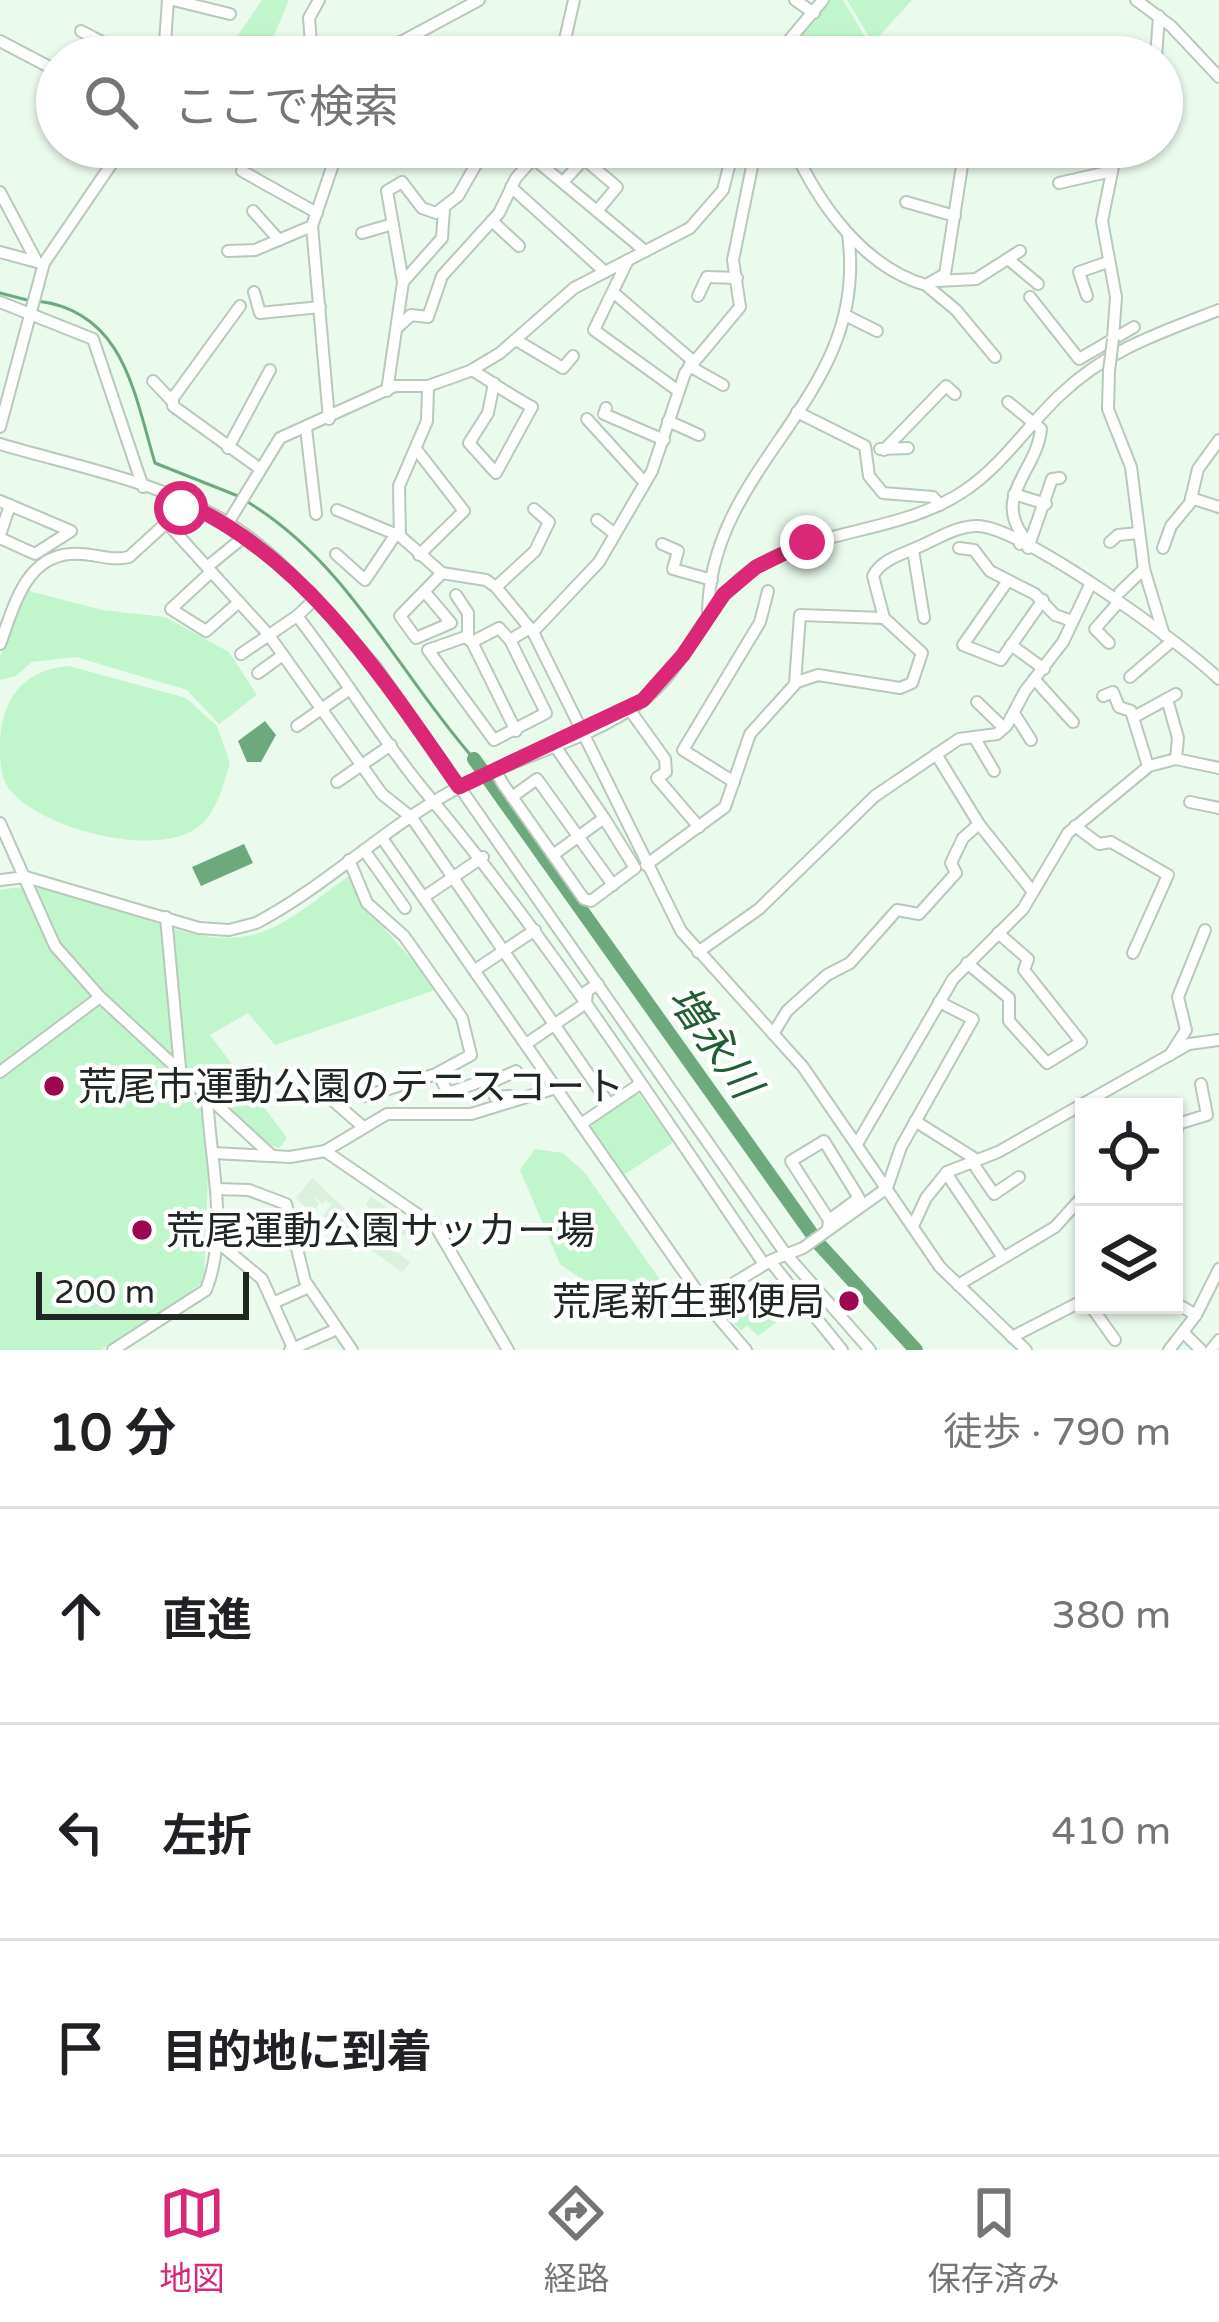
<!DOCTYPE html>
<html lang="ja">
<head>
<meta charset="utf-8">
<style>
  :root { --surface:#fff; --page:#f6f6f6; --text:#202124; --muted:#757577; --line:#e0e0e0; --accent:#db2777 }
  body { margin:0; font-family:"Varela Round","Noto Sans JP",sans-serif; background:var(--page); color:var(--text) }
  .controls { position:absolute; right:36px; bottom:36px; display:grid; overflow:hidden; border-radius:0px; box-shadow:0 3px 9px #0004 }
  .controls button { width:108px; height:108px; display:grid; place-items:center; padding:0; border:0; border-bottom:3px solid var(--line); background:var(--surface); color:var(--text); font:60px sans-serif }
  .scale { position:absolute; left:36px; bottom:30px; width:213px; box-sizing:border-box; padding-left:12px; border:6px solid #202621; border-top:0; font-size:33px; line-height:42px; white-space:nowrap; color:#202621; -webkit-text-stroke:9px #fff; paint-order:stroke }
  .stop { position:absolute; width:36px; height:36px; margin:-27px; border:9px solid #db2777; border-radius:50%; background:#fff }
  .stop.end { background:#db2777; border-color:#fff; box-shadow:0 3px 12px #0008 }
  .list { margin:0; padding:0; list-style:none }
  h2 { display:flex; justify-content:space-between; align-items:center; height:156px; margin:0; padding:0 48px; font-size:51px }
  h2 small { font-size:39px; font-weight:400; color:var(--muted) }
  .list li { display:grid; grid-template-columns:78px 1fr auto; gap:36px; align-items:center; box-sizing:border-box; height:216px; padding:0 48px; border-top:3px solid var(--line) }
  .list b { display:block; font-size:45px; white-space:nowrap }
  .list em { font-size:39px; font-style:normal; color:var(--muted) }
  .icon { flex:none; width:66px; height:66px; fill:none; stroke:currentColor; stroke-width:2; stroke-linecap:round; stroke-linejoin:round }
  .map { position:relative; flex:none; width:1219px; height:1350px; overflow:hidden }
  .search { position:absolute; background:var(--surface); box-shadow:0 3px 9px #0004; left:36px; right:36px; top:36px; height:132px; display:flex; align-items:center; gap:30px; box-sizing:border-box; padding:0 42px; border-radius:66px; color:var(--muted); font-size:45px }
  .sheet { height:804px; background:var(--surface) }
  nav { display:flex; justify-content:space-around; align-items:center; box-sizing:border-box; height:168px; border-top:3px solid var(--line); background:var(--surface); font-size:33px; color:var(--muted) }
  nav a { display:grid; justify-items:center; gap:6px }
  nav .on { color:var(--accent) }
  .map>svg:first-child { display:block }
  .built { fill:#daf1de }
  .green { fill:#c1f6cc }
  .water { fill:#6ea87d }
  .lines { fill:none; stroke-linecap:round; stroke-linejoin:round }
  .stream { stroke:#6ea87d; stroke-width:3 }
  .river { stroke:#6ea87d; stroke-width:14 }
  .minor-casing { stroke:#b8c8bb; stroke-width:14 }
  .minor { stroke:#fff; stroke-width:10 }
  .minor-bridge-casing { stroke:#b8c8bb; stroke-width:14; stroke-linecap:butt }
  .minor-bridge { stroke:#fff; stroke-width:10 }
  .route { stroke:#db2777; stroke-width:15 }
  .poi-dot { fill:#9e0750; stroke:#fff; stroke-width:4.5 }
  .labels { text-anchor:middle; stroke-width:9; stroke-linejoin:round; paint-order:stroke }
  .poi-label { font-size:39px; fill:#202621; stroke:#fff; text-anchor:start }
  .water-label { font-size:42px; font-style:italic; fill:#205f35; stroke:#fff }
</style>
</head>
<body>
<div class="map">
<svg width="1219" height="1350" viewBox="0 0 1219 1350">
  <rect width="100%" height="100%" fill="#eafaed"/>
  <!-- built -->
  <polygon class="built" points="312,1178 359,1222 370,1209 366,1204 371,1196 415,1228 406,1237 383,1221 374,1233 410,1263 402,1272 323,1216 331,1205 326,1200 322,1204 311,1193 319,1204 312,1213 296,1198"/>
  <!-- green -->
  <g class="green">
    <polygon points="262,0 289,0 265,57 223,57"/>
    <polygon points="826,0 843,0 871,46 864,57 787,57 783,54"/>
    <polygon points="847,0 912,0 873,43"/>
    <polygon points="25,590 102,610 165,617 229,652 257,695 219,724 187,690 76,657 32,662 16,676 0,680 0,657"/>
    <path d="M 69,666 L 186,698 L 217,726 L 230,763 C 224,783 218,807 204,822 C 164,863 40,829 9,789 C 0,775 0,761 0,745 C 0,701 23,669 69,666 Z"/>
    <path d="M 352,874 L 363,905 L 438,989 L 275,1045 L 248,1013 L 210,1035 L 287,1138 L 279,1148 L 270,1145 L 211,1091 L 204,1281 L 159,1316 L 101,1350 L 0,1350 L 0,890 C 84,872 175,956 256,934 C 289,925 323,893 352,874 Z"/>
    <polygon points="636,1090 674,1142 622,1176 585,1122"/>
    <polygon points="535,1149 563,1153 585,1173 670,1294 652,1302 609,1282 588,1284 560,1264 520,1170"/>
    <polygon points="741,1287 750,1300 760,1292 782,1318 758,1336 747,1325 741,1331 724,1312 741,1301 734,1291"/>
  </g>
  <!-- water -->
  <g class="water">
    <polygon points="265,721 276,735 261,762 247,762 238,741"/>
    <polygon points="244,844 253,863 201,886 192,867"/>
  </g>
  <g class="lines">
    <!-- stream -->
    <g class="stream">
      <polyline points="0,293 27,300"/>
      <path d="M 37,301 C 124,311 134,393 155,463 L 238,496"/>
      <path d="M 246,501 C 348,562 398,673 474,759"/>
    </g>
    <!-- river -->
    <polyline class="river" points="474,759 819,1244 916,1350"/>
    <!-- minor casing -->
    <g class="minor-casing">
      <g id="minor">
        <polyline points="173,0 230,14"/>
        <polyline points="795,0 814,13"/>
        <polyline points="1136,0 1171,26 1219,77"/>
        <polyline points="81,31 130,57"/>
        <polyline points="0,41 57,71"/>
        <polyline points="506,54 508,57"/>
        <polyline points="164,57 168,0"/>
        <polyline points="312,57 309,18 319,0"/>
        <polyline points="373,57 479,0"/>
        <polyline points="561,57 574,0"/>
        <polyline points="775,57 823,0"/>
        <polyline points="1003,57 1015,57"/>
        <polyline points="1156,57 1159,16"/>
        <polyline points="368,147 390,158"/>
        <polyline points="466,147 479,161"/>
        <path d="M 793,147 C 818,203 863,267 926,285 L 945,274 L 965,147"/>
        <polyline points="533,158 645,251"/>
        <polyline points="242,171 317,213"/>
        <polyline points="563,182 584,159 617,187 597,211"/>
        <polyline points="1059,183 1112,171"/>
        <polyline points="511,187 605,272"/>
        <polyline points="0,192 37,262"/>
        <polyline points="906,202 955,216"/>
        <polyline points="253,211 279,240"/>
        <polyline points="492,221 519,246"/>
        <polyline points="362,233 393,224"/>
        <polyline points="228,251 255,250 312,226"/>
        <polyline points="0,252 37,262"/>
        <polyline points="1008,259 1038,284"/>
        <polyline points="628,260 594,330 677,390"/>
        <polyline points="937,281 976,279 1020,251"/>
        <polyline points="403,282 387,191 402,182 422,208 436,213 458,196 486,147"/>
        <polyline points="926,285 956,310 995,357"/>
        <polyline points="254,292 260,313 320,307"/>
        <polyline points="614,293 693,361"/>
        <polyline points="698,296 707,277 737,278"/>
        <polyline points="1087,296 1079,272 1108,262"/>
        <polyline points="1030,297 1079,359 1134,327"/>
        <polyline points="0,302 93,339 143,487"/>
        <polyline points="240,306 173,398 173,406 259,468"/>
        <polyline points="847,316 877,331"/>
        <polyline points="397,328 411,315 428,317 442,276 499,213 516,178 543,147"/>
        <polyline points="1113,339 1116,297 1102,221 1117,147"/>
        <polyline points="516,340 563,368 573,356"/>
        <polyline points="689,366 723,385"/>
        <path d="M 472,370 C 492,382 511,396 532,407 L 496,473 L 469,443 L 488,413 L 494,383"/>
        <polyline points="1109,371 1108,409 1131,467 1144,569 1164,635"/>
        <polyline points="153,381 173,402"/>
        <polyline points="428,386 427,421 399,486 400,536 442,573 486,580 496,587 533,632 681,931 803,1067 940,1267 1026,1350"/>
        <polyline points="387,391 403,282 442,238 444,209"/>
        <path d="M 1008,402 L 1041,429 C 1037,471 993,495 1023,536 L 1020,544"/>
        <polyline points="606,408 604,414 664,440"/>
        <polyline points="797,412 865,446 869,476 883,493 933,497 940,505"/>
        <polyline points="329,419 312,226 339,147"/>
        <polyline points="587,419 645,483"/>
        <polyline points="668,421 699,435"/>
        <polyline points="0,427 44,263 123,147"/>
        <polyline points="306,428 316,514"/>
        <path d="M 0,444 C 74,466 162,482 228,523 C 285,558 330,617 375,666 L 785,1253 L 870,1350"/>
        <polyline points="228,448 270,370"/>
        <polyline points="416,449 464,511 419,555"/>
        <polyline points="880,449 908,448"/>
        <polyline points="884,450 946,386 955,394"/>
        <polyline points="1014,494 1046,504"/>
        <polyline points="1191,498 1219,507"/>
        <polyline points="0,501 71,531 35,554 0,538"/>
        <polyline points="337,510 400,536"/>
        <polyline points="597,520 615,534"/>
        <polyline points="167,523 268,634 382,794 412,818 609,1104"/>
        <polyline points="228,523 280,438 395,386 428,386 470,371 500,353 574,288 690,228 723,190 734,147"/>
        <polyline points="0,535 10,505"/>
        <polyline points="1110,542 1118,535 1139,533"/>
        <polyline points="662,544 678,551 673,569 712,580"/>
        <polyline points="959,548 974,550 990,571 1035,594 1055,615 1072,621"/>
        <polyline points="1028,548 1052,479 1060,478"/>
        <polyline points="1163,548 1171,526 1190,503 1198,469 1219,440"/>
        <polyline points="913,550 924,618"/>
        <polyline points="336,554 365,580 396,534"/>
        <polyline points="207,567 245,536"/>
        <polyline points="211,572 171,609 206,631 239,602"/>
        <polyline points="1007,582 963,645 1001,660 1043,600"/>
        <polyline points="496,587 535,551 549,522 534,509"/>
        <polyline points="424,591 451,623 416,638 400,616 442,573"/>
        <polyline points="1120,592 1144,569"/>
        <polyline points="456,595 468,613 468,639"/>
        <path d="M 314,600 L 297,616 C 342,673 380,738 427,794 C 551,942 655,1105 764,1264"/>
        <path d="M 708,614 C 709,462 871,398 848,235"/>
        <polyline points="533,632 599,562 652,471 685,373 740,307 733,260 756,147"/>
        <polyline points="510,640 546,713 494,740 428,650 465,637 472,642 499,628 510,640 530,628"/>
        <polyline points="472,642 516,731"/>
        <polyline points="1109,643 1095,629 1117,604"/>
        <path d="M 0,644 C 15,604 27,549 82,554 C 99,555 111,561 129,557 L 187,504"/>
        <polyline points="1011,645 1044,669"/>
        <polyline points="241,654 297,616"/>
        <polyline points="258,673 283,655"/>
        <polyline points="1130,677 1172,641"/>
        <polyline points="1035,680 1073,722"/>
        <polyline points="795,683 800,615 884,618"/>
        <polyline points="1103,696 1113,692 1119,707 1131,711 1148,766"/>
        <polyline points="1167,699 1178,738 1176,759"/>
        <polyline points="977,702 1004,728"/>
        <polyline points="629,709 665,759 666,772 657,778 699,827"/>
        <polyline points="1015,715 1031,740"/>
        <polyline points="1134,717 1176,694"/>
        <polyline points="297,726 350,689"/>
        <polyline points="974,737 994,771"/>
        <polyline points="555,746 604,818"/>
        <polyline points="936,754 979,824 1033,892"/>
        <polyline points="496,772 503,784 584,899 591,901 635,868 604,818 553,855"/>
        <polyline points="337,782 391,745"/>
        <polyline points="734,782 683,750 760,622 768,591"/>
        <polyline points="512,797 537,779 613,885"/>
        <polyline points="1190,802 1219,808"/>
        <polyline points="0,823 55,946 100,997 271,1155"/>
        <polyline points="1075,826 1099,844 1111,842 1168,875 1133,953"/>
        <polyline points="382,838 704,1301 746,1350"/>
        <polyline points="364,850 405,908"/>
        <polyline points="349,860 367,903 404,936 462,1018 471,1055 436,1074 366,1096"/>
        <path d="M 646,865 L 725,807 L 750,734 L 797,682 L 818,675 L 900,688 L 912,683 L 922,653 L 884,618 L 873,576 C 882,559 901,555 918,547 C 937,539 958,525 979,526 C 1025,529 1183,644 1219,679"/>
        <path d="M 0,880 L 26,877 L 199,928 L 229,930 L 256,923 C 325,887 383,829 452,791 C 512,757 585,743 641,702 C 691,665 704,597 759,565 C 823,528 903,532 964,491 C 1002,466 1027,426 1060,395 C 1107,350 1159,333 1219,310"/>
        <polyline points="424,897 483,857"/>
        <polyline points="166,917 180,1068"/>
        <polyline points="698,952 759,909 875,796 959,739 997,734 1007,725 1025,691 1063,642 1090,585"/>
        <polyline points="967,963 1009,998 1009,1021 1047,1063 1081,1042 1024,970 1028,959 998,933"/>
        <polyline points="475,970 535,930"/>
        <polyline points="773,1034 787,1011 827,975 850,963 897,910 919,914 956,873 951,863 963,838 979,824"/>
        <polyline points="526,1044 586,1003 587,991 598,984"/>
        <polyline points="1170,1055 1186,1030 1178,997 1205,930"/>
        <polyline points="0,1072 100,997"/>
        <polyline points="438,1073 448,1093 488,1079 495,1097 510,1096"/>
        <polyline points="490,1083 516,1071"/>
        <polyline points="330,1098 362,1126"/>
        <polyline points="915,1121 977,1160"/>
        <polyline points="581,1124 640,1084"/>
        <polyline points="1174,1125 1207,1115 1201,1084"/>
        <polyline points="857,1144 953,979 1023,909 1068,833 1149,766 1176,759 1219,768"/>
        <polyline points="1174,1144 1178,1123"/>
        <polyline points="325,1151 436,1227 508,1350"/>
        <polyline points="213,1153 290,1157 325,1151 387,1114 471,1114 556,1088"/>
        <polyline points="972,1162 994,1194 1019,1177"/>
        <polyline points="946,1173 1002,1256"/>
        <polyline points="216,1189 249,1190 286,1204 305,1281 352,1350"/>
        <polyline points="913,1226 926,1198 947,1172 998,1152 1189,1044 1219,1040"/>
        <polyline points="828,1230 829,1220 791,1161 824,1141 859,1198 829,1220"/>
        <polyline points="214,1239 262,1279 293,1348"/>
        <polyline points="770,1261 842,1350"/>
        <polyline points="958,1285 1055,1227 1084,1195"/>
        <polyline points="704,1301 772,1260 803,1248 887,1188 901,1147 973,1019 939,1002"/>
        <polyline points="1174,1302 1196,1315"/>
        <polyline points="273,1303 309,1287"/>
        <polyline points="1090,1305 1115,1340"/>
        <polyline points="1184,1333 1201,1350"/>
        <polyline points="1012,1337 1084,1300"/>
        <path d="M 113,1350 L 206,1290 C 230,1230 209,1156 207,1094"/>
        <polyline points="290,1350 337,1329"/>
        <polyline points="1169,1350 1196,1315 1219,1269"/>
        <polyline points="1211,1350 1219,1340"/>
      </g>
    </g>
    <!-- minor -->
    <use href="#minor" class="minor"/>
    <!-- minor-bridge casing -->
    <g class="minor-bridge-casing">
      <polyline id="minor-bridge" points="1109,371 1113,339"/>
    </g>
    <!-- minor-bridge -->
    <use href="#minor-bridge" class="minor-bridge"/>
  </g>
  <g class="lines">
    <!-- route -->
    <path class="route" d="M 181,508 L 187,504 C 308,560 385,681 459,787 L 643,700 L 683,655 L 724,594 L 756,567 L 807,542"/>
  </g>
  <!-- markers -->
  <g class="poi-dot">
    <circle cx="54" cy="1086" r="12"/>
    <circle cx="142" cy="1230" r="12"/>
    <circle cx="849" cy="1301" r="12"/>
  </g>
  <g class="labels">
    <!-- poi labels -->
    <g class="poi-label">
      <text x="78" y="1100">荒尾市運動公園のテニスコート</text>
      <text x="166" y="1244">荒尾運動公園サッカー場</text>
      <text x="825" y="1315" text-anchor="end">荒尾新生郵便局</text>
    </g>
    <!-- water labels -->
    <g class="water-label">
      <text transform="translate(715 1041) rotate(55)" y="15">増永川</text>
    </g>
  </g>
</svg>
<div class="controls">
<button><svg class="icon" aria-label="locate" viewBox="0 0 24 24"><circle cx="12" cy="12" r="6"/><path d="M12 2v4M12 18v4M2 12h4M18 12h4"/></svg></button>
<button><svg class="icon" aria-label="layers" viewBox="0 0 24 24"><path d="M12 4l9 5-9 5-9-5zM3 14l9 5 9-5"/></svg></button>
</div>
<div class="scale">200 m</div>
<div class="stop" style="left:181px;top:508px"></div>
<div class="stop end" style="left:807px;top:542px"></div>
<div class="search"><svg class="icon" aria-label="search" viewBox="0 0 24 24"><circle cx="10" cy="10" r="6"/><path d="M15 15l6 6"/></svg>ここで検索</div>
</div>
<section class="sheet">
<h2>10 分<small>徒歩 · 790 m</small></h2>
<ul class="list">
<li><svg class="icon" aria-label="ahead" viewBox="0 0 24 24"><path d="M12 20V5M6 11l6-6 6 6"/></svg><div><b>直進</b></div><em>380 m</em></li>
<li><svg class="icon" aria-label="left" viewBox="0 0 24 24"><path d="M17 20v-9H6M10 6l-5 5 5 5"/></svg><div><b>左折</b></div><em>410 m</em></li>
<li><svg class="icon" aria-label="arrive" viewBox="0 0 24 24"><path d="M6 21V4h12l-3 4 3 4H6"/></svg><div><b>目的地に到着</b></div></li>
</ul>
</section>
<nav>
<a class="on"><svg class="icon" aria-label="map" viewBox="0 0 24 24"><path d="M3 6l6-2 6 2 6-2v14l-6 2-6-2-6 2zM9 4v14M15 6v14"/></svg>地図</a>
<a><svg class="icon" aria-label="directions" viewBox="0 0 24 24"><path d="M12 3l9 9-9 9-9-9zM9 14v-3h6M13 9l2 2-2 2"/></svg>経路</a>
<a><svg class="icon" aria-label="saved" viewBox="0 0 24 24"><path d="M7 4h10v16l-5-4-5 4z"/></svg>保存済み</a>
</nav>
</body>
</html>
